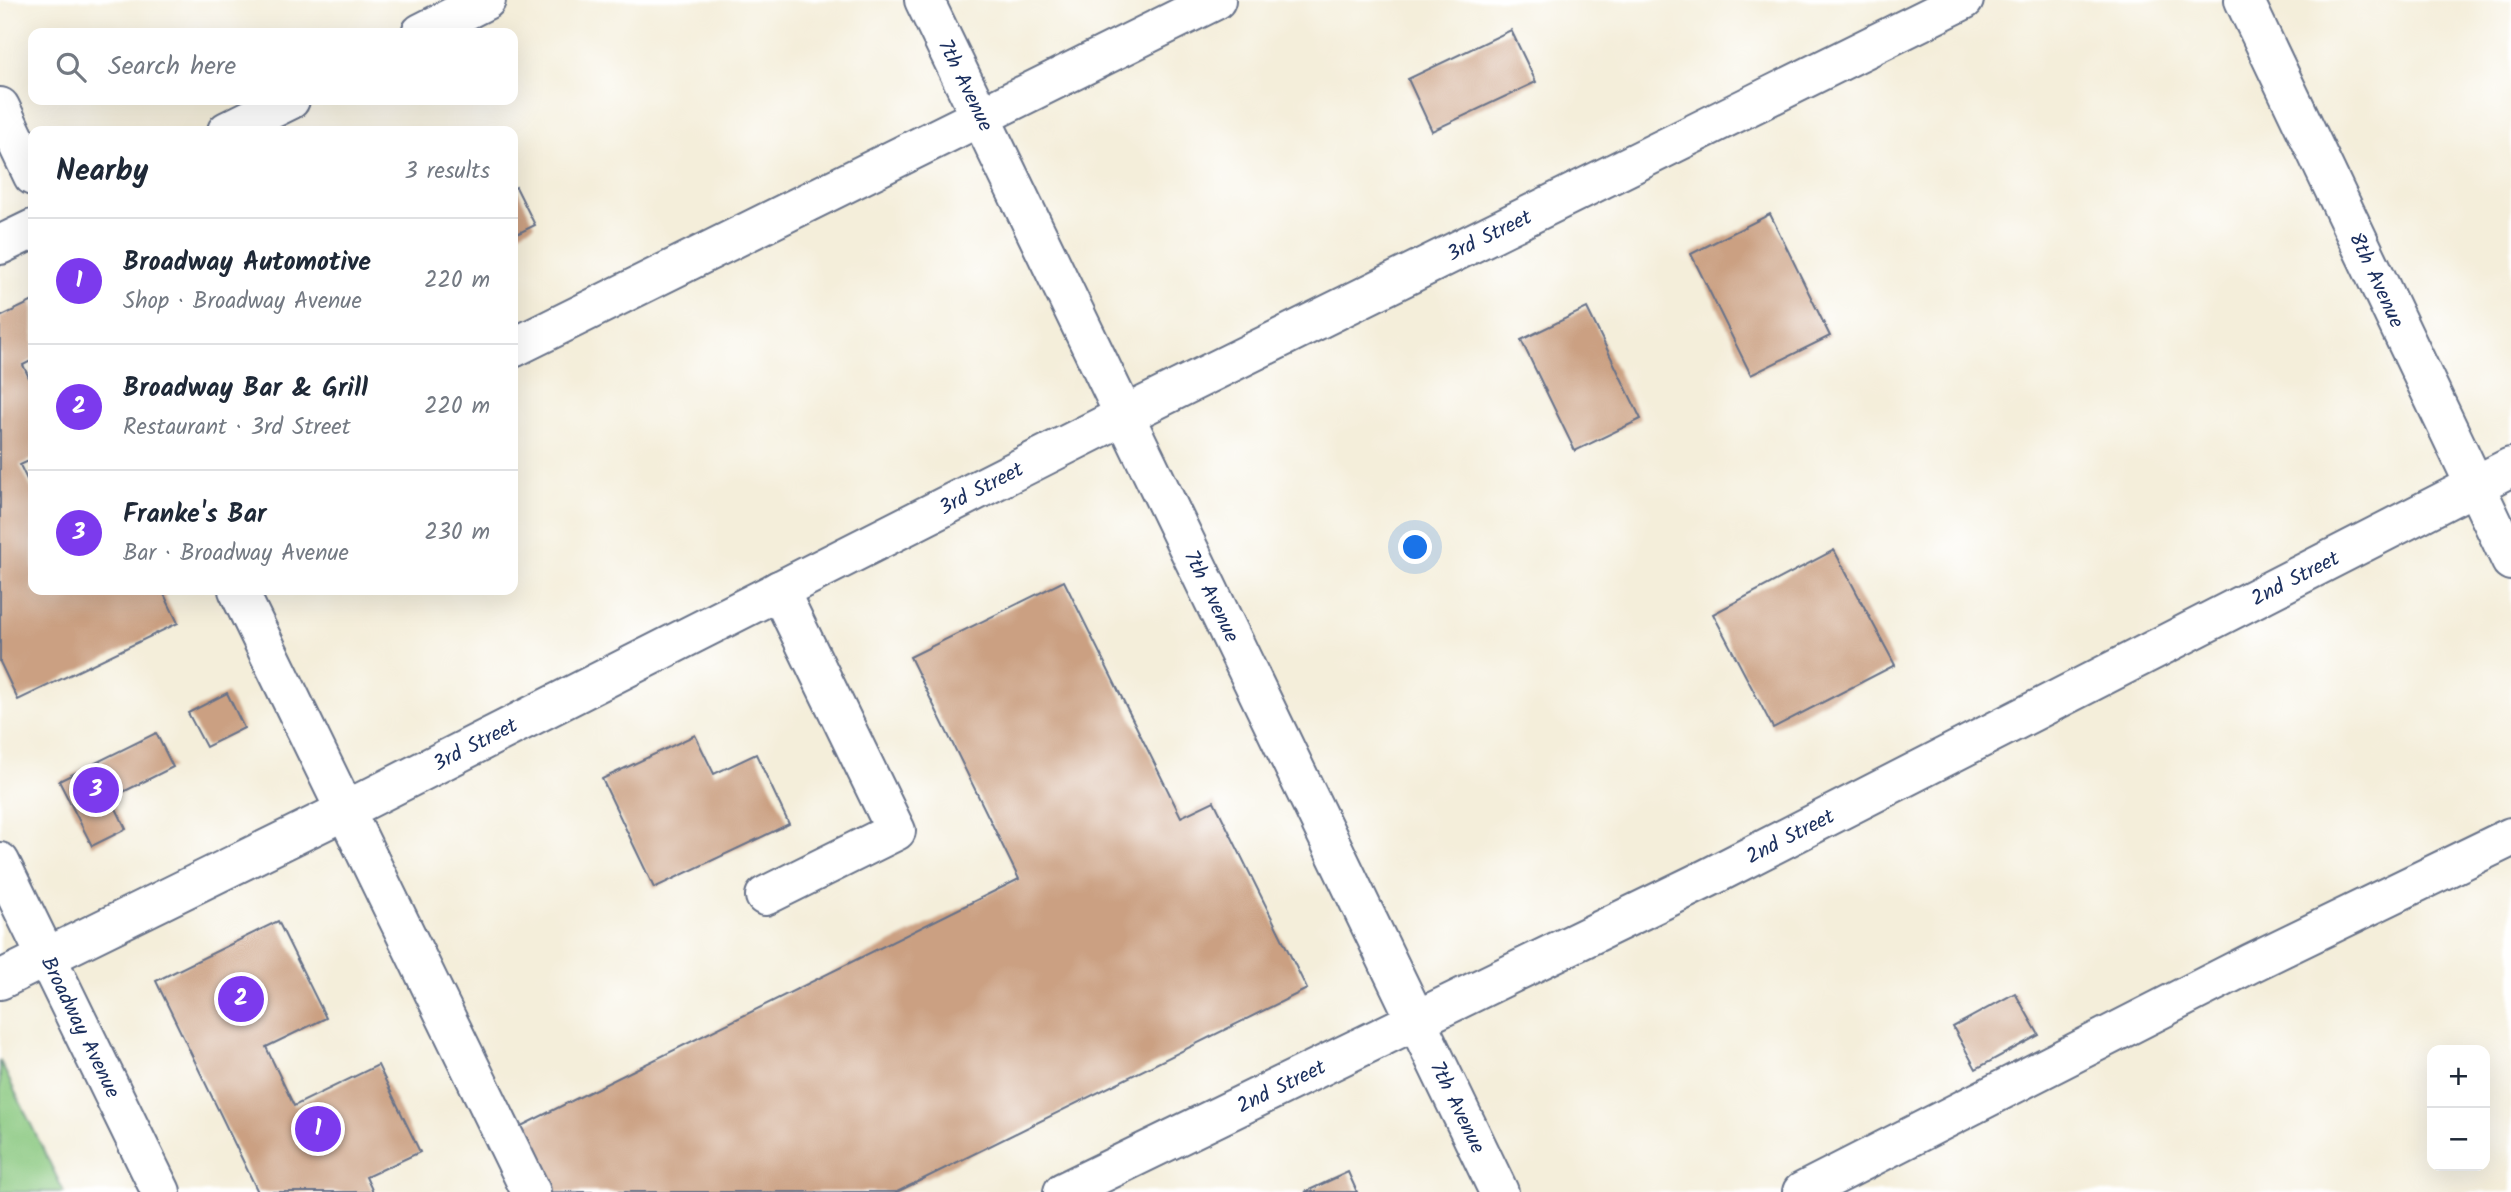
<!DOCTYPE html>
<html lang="en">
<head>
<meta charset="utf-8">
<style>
  :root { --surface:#fff; --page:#f6f6f7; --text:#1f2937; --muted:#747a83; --line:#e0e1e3; --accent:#7c3aed }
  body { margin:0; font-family:Kalam,sans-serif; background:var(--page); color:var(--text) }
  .controls { position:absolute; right:21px; bottom:21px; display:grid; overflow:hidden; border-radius:14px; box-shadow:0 7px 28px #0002 }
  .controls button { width:63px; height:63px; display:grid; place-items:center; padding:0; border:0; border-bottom:2px solid var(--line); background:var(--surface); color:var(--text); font:35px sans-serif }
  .you { position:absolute; left:1416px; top:548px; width:24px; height:24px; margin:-18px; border:5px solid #fff; border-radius:50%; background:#1a73e8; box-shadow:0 0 0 10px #1a73e833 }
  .badge { display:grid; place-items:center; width:46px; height:46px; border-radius:50%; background:var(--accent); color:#fff; font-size:23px; font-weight:700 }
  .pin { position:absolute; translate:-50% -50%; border:4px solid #fff; box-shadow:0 2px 7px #0006 }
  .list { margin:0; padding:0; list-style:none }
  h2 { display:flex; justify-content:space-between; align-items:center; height:91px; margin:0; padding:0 28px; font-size:30px }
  h2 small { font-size:23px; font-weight:400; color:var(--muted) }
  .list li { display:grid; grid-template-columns:46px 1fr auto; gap:21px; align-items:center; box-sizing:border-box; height:126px; padding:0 28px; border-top:2px solid var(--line) }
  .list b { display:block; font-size:26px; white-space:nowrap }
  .list p { margin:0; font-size:23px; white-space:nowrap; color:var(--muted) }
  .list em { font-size:23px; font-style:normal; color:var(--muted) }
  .icon { flex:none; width:38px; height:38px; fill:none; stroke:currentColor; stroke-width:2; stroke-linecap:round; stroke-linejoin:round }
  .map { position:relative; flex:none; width:2511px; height:1192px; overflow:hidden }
  .search { position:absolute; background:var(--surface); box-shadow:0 7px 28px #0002; left:28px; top:28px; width:490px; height:77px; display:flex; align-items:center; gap:18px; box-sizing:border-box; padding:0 24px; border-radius:14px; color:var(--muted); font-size:26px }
  .panel { position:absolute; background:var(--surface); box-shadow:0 7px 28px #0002; left:28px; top:126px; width:490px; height:469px; border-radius:14px }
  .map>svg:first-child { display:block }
  .green { fill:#88c77e; stroke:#527b6e; stroke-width:2 }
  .building { fill:#cba082 }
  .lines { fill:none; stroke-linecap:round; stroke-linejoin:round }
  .minor-casing { stroke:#677289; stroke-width:42 }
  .minor { stroke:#fff; stroke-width:38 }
  .labels { text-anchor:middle; stroke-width:6; stroke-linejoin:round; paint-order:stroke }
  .street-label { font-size:21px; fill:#1b2f5e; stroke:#fff }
</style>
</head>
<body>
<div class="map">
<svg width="2511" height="1192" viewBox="0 0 2511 1192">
  <rect width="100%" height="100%" fill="#fff"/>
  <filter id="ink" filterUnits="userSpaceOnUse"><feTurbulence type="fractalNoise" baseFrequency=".0143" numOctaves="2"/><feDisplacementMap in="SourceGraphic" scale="14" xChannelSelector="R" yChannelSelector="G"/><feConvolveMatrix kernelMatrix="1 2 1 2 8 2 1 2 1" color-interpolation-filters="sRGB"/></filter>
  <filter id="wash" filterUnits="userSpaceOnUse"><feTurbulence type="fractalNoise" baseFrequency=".00686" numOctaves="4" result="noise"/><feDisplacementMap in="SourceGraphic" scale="28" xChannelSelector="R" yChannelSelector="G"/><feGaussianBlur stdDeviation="1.57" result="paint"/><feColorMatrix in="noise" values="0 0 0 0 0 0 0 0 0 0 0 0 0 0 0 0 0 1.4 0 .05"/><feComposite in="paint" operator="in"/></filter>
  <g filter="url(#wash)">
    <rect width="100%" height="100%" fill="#f4eeda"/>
    <!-- green -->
    <polygon class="green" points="0,1061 64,1192 0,1192"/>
    <g id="blocks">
      <!-- building -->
      <g class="building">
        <polygon points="1511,30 1536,82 1432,131 1408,79"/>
        <polygon points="516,187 535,225 513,236 513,189"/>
        <polygon points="1770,214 1830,336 1751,375 1691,254"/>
        <polygon points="33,301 33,360 23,365 33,386 33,459 20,465 33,492 33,590 162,590 178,623 18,700 0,662 0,317"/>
        <polygon points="1587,308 1641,419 1575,451 1521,340"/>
        <polygon points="1834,550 1895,665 1773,728 1713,614"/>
        <polygon points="1064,581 1181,817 1214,801 1307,989 897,1192 541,1192 511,1131 1019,879 910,657"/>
        <polygon points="227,693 244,728 206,747 188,713"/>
        <polygon points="156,733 173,767 111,798 126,829 92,846 59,781"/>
        <polygon points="695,735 714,774 756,754 789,824 654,888 602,779"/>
        <polygon points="278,921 326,1018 266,1047 294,1106 378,1065 420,1152 366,1177 373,1192 258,1192 156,981"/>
        <polygon points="2015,993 2039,1035 1976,1069 1953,1027"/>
        <polygon points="1348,1172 1357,1192 1305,1192"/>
      </g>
    </g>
  </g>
  <g filter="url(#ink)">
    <use href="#blocks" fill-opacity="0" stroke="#677289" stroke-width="2"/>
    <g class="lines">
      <!-- minor casing -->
      <g class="minor-casing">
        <g id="minor">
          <polyline points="924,0 1499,1192"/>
          <polyline points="2244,0 2511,561"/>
          <polyline points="421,33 486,0"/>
          <polyline points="0,107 33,176"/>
          <polyline points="227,131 290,100"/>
          <polyline points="0,245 33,229"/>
          <polyline points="513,348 1216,0"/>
          <polyline points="238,590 531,1192"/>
          <polyline points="0,862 161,1192"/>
          <polyline points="765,896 896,831 779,590"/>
          <polyline points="0,980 346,810 1125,415 1964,0"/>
          <polyline points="1063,1192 1708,878 2511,467"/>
          <polyline points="1802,1192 2251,963 2511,837"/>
        </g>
      </g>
      <!-- minor -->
      <use href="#minor" class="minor"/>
    </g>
  </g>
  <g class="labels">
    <!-- street labels -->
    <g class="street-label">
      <text transform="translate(966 85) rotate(64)" y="7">7th Avenue</text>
      <text transform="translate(1489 235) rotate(-26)" y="7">3rd Street</text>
      <text transform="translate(2377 280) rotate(65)" y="7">8th Avenue</text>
      <text transform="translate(981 488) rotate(-27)" y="7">3rd Street</text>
      <text transform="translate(2295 578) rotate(-27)" y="7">2nd Street</text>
      <text transform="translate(1212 596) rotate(64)" y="7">7th Avenue</text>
      <text transform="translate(475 744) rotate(-27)" y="7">3rd Street</text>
      <text transform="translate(1790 836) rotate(-27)" y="7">2nd Street</text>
      <text transform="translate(81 1027) rotate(64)" y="7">Broadway Avenue</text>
      <text transform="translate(1281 1086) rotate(-26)" y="7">2nd Street</text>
      <text transform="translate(1458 1107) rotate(64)" y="7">7th Avenue</text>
    </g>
  </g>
</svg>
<div class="controls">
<button>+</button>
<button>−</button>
</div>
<div class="you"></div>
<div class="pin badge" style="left:318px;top:1129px">1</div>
<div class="pin badge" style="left:241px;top:999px">2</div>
<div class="pin badge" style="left:96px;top:790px">3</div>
<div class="search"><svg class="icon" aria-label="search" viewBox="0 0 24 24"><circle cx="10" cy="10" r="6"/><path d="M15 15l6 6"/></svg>Search here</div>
<section class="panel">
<h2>Nearby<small>3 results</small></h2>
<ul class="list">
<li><span class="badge">1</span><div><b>Broadway Automotive</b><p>Shop · Broadway Avenue</p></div><em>220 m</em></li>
<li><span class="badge">2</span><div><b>Broadway Bar &amp; Grill</b><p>Restaurant · 3rd Street</p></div><em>220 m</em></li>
<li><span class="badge">3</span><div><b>Franke's Bar</b><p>Bar · Broadway Avenue</p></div><em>230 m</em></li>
</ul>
</section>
</div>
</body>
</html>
